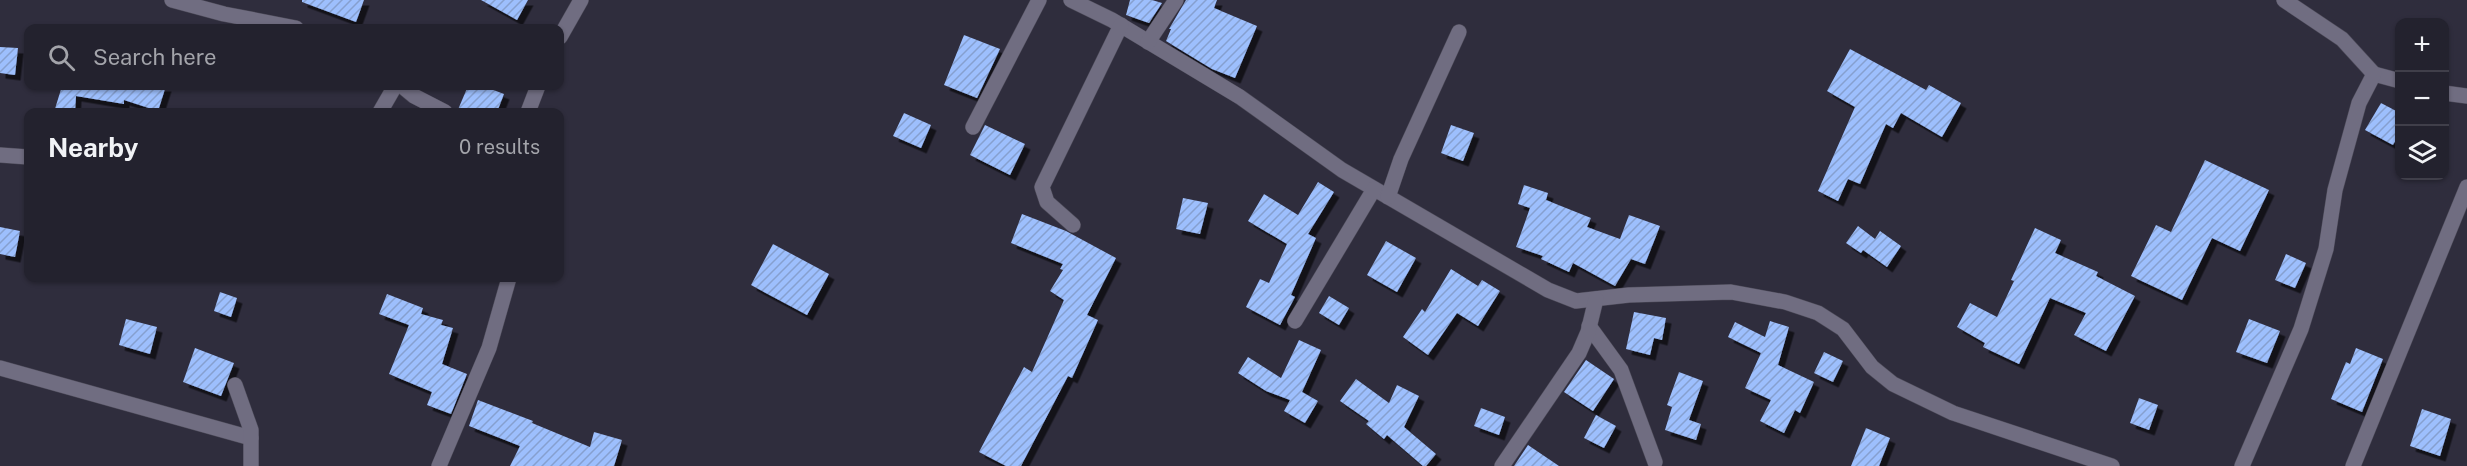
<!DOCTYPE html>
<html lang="en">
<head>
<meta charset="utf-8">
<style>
  :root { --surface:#23222e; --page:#2b2a36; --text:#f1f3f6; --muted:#a3a4aa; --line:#403f4a }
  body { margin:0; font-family:"Public Sans",sans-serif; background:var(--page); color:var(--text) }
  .controls { position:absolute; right:18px; top:18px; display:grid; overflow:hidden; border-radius:12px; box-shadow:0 2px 4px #0004 }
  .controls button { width:54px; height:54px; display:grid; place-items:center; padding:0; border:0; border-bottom:2px solid var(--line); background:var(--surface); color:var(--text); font:30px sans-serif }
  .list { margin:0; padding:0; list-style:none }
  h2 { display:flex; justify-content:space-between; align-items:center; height:78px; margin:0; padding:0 24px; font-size:26px }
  h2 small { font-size:20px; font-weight:400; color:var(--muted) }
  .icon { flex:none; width:33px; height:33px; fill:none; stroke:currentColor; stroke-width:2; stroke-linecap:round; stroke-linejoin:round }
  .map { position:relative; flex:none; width:2467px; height:466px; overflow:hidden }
  .search { position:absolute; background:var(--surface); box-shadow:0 2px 4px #0004; left:24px; top:24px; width:540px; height:66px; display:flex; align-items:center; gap:15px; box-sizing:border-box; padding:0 21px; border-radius:12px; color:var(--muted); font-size:22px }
  .panel { position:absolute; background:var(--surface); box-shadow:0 2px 4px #0004; left:24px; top:108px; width:540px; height:174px; border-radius:12px }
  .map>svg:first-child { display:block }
  .building { fill:url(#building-hatch); filter:url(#shadow) }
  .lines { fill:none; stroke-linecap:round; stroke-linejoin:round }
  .minor-casing { stroke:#4b4957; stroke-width:16 }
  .minor { stroke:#706d81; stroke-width:15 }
</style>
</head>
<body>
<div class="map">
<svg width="2467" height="466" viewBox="0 0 2467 466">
  <defs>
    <pattern id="building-hatch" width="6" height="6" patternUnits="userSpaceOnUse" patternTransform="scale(1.5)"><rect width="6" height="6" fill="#9dbffd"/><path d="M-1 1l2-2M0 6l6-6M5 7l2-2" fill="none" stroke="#86a0cf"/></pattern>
    <filter id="shadow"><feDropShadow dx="5.5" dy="5.5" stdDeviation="0" flood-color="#0009"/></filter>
  </defs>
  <rect width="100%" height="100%" fill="#2f2d3d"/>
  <!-- building -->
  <g class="building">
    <polygon points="302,0 364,0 356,22 302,2"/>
    <polygon points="481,0 528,0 517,20"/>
    <polygon points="1130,0 1152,0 1162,3 1149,23 1126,15"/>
    <polygon points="1186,0 1217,0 1214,8 1257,26 1235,78 1212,69 1166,41 1171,29 1169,29"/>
    <polygon points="964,35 1000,49 977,98 944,85"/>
    <polygon points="0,47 18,48 15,75 0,73"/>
    <polygon points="1850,49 1926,90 1929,85 1961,103 1942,137 1901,113 1893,128 1886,124 1860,184 1848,179 1838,201 1818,191 1855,107 1827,91"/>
    <polygon points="62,86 166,86 158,111 124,100 124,104 76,96 75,112 54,112"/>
    <polygon points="468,86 483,86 504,94 497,112 457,112"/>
    <polygon points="2381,103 2400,113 2400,133 2393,145 2365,130"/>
    <polygon points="904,113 931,125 921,148 893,136"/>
    <polygon points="985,125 1025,144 1010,175 970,155"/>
    <polygon points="1451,125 1474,133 1463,161 1441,153"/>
    <polygon points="2205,160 2269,190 2240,251 2212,238 2182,300 2131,276 2156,225 2171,232"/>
    <polygon points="1318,182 1334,192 1308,234 1316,238 1291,295 1295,297 1280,325 1246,307 1260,279 1269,283 1287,244 1248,221 1264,194 1298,215"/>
    <polygon points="1524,185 1548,193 1546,200 1591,218 1587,227 1620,239 1629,215 1660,226 1645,264 1631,259 1615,286 1573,263 1569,272 1541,259 1543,256 1516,247 1530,208 1518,204"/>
    <polygon points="1183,198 1208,203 1200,234 1176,229"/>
    <polygon points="1022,214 1066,231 1116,258 1087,315 1098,320 1072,378 1068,376 1021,466 1006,466 979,452 1024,367 1032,372 1064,300 1050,291 1063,270 1060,269 1063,264 1011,243"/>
    <polygon points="1858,226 1875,239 1880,231 1901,246 1887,267 1863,250 1861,253 1846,243"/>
    <polygon points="0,227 20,231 15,257 0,254"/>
    <polygon points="2035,228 2061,240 2055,253 2098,272 2096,276 2135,296 2106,351 2074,335 2086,313 2050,298 2019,364 1983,347 1985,343 1957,327 1970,303 1997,317 2014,281 2011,280"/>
    <polygon points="1386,241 1416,258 1397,292 1367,275"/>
    <polygon points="773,244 829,274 807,315 751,285"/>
    <polygon points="2286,254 2306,263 2295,288 2275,280"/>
    <polygon points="1451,269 1478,286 1482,280 1500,291 1478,326 1457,313 1428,355 1403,337 1422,309 1425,312"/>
    <polygon points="220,292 237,298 231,317 214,311"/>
    <polygon points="387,294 423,308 421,314 443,320 441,325 453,328 442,364 467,374 451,414 427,405 432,392 389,374 409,325 379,314"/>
    <polygon points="1329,296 1349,308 1339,325 1319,313"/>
    <polygon points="1634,312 1666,318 1662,340 1654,338 1650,355 1626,349"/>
    <polygon points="126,319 157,327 150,354 119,345"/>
    <polygon points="2249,319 2280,331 2267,363 2236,352"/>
    <polygon points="1770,321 1789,327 1778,365 1814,382 1800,413 1795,410 1784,433 1760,421 1771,400 1745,388 1761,353 1728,337 1735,322 1765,337"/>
    <polygon points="1299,340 1321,350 1302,392 1318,401 1305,423 1284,411 1290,400 1266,391 1238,373 1248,357 1281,378"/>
    <polygon points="195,348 234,363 221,396 183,382"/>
    <polygon points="2356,348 2383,359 2362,412 2331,399 2346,362 2350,364"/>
    <polygon points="1824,352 1843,361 1833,382 1814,373"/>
    <polygon points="1586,360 1614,379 1593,411 1564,392"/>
    <polygon points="1679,372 1703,381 1689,420 1701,424 1696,440 1665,430 1672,407 1667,405"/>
    <polygon points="1356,379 1389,403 1397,385 1419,396 1404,427 1436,454 1426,466 1423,466 1387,435 1384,439 1366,424 1369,421 1340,401"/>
    <polygon points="2139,398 2158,405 2149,430 2130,423"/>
    <polygon points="478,400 533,421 532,423 590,447 594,432 622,440 614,466 510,466 520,446 469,426"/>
    <polygon points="1481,408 1505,417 1499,435 1474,426"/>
    <polygon points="2422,409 2451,419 2440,456 2410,446"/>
    <polygon points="1596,415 1616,426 1604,448 1584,438"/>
    <polygon points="1866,428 1890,438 1879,466 1851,466"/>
    <polygon points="1528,445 1559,466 1514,466"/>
  </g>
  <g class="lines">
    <!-- minor casing -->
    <g class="minor-casing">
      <g id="minor">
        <polyline points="172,0 224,14 296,28"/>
        <polyline points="1071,0 1112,20 1240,97 1342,170 1548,290 1576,301 1629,295 1731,292 1785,302 1818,313 1843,329 1872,367 1893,384 1953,413 2112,466"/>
        <polyline points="560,37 581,0"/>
        <polyline points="1148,42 1176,0"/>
        <polyline points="2374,74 2400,81"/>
        <polyline points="402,86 414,96 445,112"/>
        <polyline points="2444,93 2467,96"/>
        <polyline points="380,112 395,86"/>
        <polyline points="528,112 538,86"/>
        <polyline points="973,127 1039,0"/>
        <polyline points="0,155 28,157"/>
        <polyline points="1388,197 1401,159 1459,32"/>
        <polyline points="1073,225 1047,202 1042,187 1121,25"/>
        <polyline points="1295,321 1374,189"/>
        <polyline points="1589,326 1621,370 1655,462"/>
        <polyline points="0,368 251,438"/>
        <polyline points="235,385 251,430 251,466"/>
        <polyline points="439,466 489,348 509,278"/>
        <polyline points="1502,466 1579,353 1588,332 1596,299"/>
        <polyline points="2242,466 2301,329 2326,249 2335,190 2359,103 2374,74 2342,39 2284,0"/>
        <polyline points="2353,466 2467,187"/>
      </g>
    </g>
    <!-- minor -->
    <use href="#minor" class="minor"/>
  </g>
</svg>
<div class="controls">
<button>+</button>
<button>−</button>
<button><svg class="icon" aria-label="layers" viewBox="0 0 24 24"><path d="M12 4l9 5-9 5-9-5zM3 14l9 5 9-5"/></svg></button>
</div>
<div class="search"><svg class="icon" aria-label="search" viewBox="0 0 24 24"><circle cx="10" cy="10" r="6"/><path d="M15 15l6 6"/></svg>Search here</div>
<section class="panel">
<h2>Nearby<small>0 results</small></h2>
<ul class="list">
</ul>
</section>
</div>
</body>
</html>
